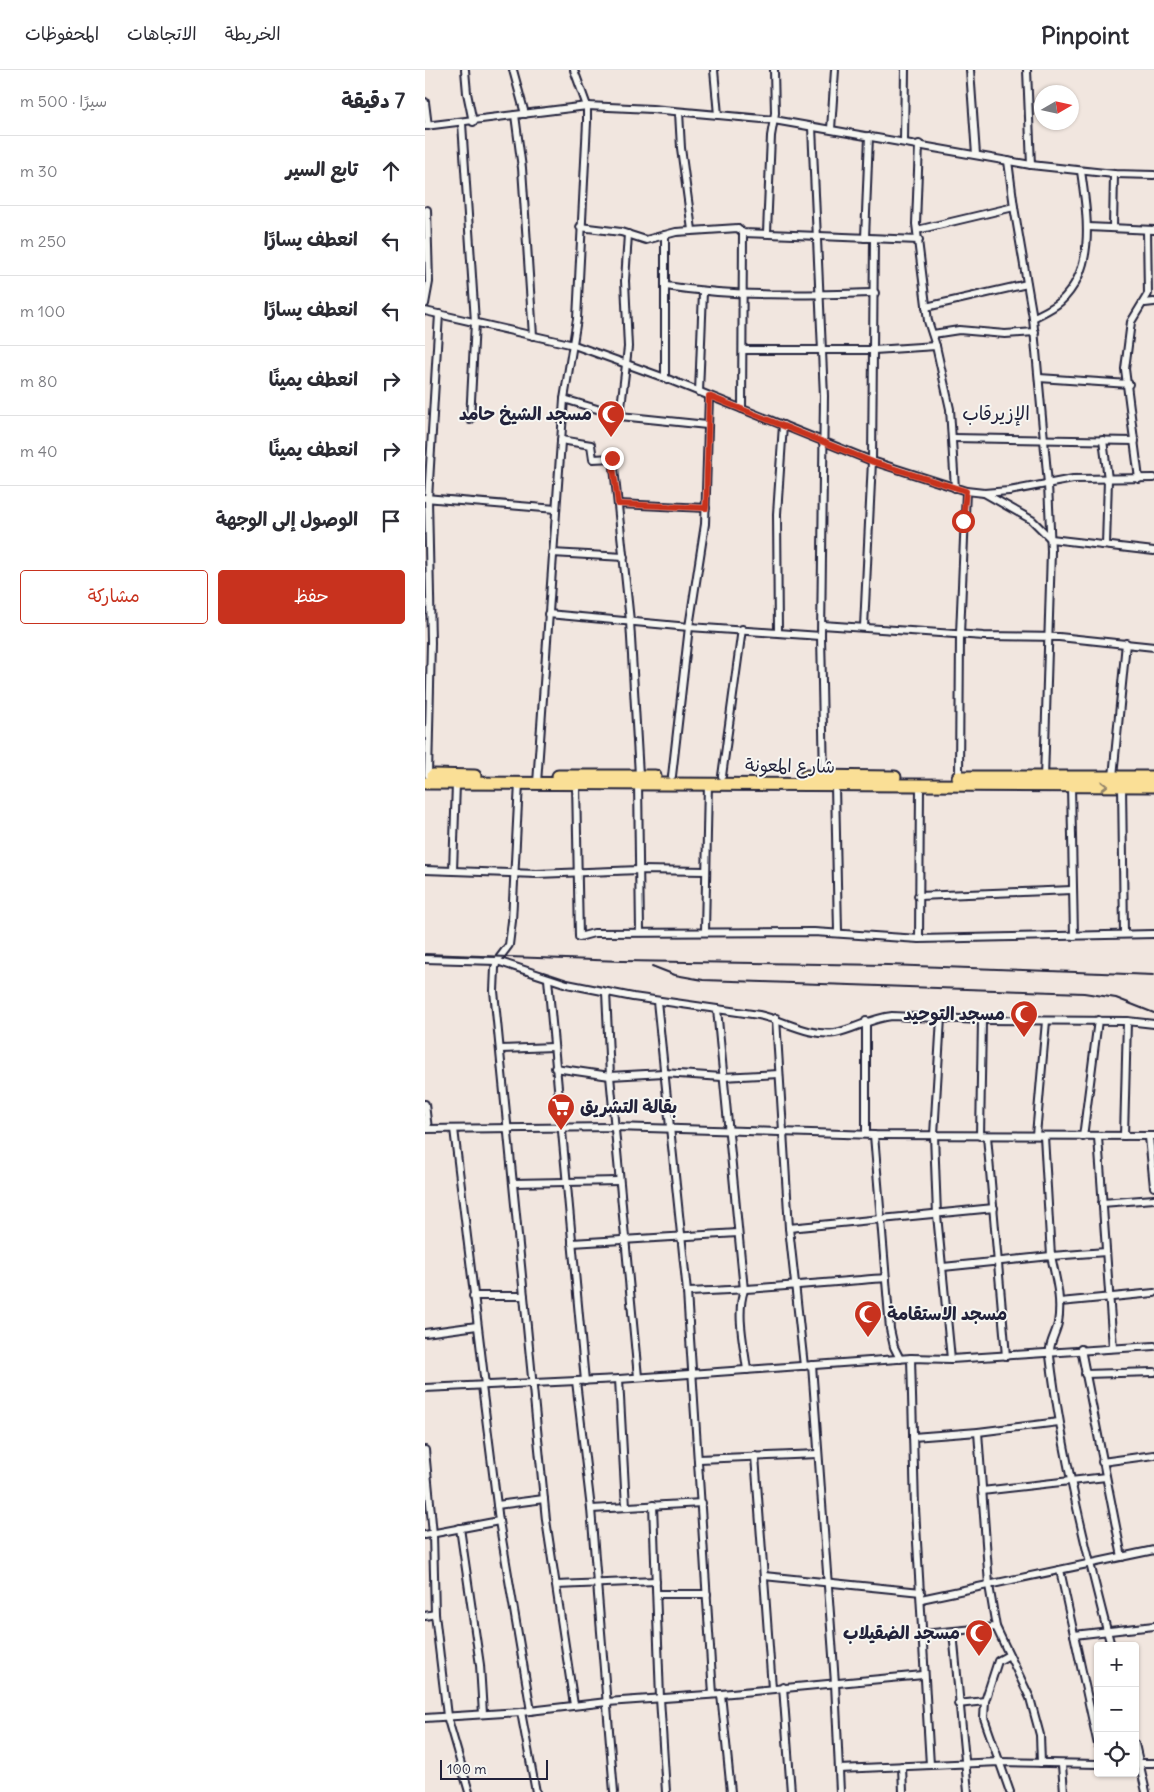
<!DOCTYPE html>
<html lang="ar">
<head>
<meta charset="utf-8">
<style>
  :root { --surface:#fff; --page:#f7f7f7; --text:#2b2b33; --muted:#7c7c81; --line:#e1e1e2; --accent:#c8321e }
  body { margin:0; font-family:Delius,"Playpen Sans Arabic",sans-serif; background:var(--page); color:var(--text); direction:rtl }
  .controls { position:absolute; right:15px; bottom:15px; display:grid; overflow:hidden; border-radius:5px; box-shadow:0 1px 4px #0004 }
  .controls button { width:45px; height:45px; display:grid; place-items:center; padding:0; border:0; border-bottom:1px solid var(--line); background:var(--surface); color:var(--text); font:25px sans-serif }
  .compass { position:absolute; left:609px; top:15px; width:45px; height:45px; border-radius:50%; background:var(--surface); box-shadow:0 1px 4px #0004; rotate:81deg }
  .scale { position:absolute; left:15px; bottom:12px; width:108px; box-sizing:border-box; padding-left:5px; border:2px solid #22223b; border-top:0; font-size:14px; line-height:18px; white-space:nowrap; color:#22223b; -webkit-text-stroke:4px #f6f6f2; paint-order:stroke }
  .stop { position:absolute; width:15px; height:15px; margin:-11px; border:4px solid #c8321e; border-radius:50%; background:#fff }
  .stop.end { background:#c8321e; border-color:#fff; box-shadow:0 1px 5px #0008 }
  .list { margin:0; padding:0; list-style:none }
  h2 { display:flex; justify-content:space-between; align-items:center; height:65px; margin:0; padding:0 20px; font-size:21px }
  h2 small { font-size:16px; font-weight:400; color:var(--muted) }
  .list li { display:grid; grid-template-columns:32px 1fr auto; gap:15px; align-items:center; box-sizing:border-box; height:70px; padding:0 20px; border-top:1px solid var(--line) }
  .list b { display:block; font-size:19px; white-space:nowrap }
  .list em { font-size:16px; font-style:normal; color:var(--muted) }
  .actions { display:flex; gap:10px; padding:15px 20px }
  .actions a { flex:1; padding:11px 0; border:1px solid var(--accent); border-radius:5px; text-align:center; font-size:18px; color:var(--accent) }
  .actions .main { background:var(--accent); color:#fff }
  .icon { flex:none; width:28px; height:28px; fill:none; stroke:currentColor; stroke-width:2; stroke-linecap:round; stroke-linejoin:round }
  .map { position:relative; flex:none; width:729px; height:1722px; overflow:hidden; direction:ltr }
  header { display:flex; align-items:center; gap:30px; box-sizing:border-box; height:70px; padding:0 25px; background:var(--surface); border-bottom:1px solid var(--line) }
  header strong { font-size:24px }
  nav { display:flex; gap:28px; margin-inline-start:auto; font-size:18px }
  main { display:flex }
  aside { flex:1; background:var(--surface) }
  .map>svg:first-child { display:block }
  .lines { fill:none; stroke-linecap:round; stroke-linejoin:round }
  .street-casing { stroke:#22223b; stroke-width:10 }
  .highway-casing { stroke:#22223b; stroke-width:15 }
  .street { stroke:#f6f6f2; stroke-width:6 }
  .highway { stroke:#fadf96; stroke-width:11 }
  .rail { stroke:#22223b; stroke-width:2 }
  .oneway { stroke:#8e8068 }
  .route { stroke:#c8321e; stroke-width:6 }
  .labels { text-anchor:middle; stroke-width:4; stroke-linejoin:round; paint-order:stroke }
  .poi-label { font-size:18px; font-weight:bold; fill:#22223b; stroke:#f6f6f2; text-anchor:end }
  .street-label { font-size:18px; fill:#22223b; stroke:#f6f6f2 }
  .neighbourhood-label { font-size:19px; fill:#22223b; stroke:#f6f6f2 }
</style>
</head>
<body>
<header>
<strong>Pinpoint</strong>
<nav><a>الخريطة</a><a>الاتجاهات</a><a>المحفوظات</a></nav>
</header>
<main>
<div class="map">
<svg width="729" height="1722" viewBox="0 0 729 1722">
  <rect width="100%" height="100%" fill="#f1e6df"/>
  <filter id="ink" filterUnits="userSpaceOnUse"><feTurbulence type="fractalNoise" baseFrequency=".02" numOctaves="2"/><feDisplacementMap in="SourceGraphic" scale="10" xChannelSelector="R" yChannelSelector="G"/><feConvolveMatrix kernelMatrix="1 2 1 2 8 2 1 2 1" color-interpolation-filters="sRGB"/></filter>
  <g filter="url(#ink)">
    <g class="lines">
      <!-- street casing -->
      <g class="street-casing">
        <g id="street">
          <polyline points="40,0 42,23 48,52"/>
          <polyline points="88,0 100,44"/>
          <polyline points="289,0 293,45"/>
          <polyline points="545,0 551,85"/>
          <polyline points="602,0 606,95"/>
          <polyline points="0,32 3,56"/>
          <polyline points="254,42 256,78 267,160"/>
          <polyline points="90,45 97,98 108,266"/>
          <polyline points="37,53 50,252 45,350"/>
          <polyline points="0,56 162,36 227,39 349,50 606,95 689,104 729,105"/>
          <polyline points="387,57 399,326 396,566 399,707"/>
          <polyline points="406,59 410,0"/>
          <polyline points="479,71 480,0"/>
          <polyline points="494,74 491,154 503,251 511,276 525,339 530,418"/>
          <polyline points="583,91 589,137 608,248 623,414 626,481 619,709"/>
          <polyline points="155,157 196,162 221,170 251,162 313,158 318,163 494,170"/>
          <polyline points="663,157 729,160"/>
          <polyline points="688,158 689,104"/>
          <polyline points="492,160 589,137"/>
          <polyline points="342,162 346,66 350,43 349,0"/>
          <polyline points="440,168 444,66"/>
          <path d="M 241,216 C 310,227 380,225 450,223"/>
          <polyline points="720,233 729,232"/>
          <polyline points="0,234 4,212 2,140"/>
          <polyline points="501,237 602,214"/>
          <polyline points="0,241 149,275 240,308 447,391 541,421 559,423 584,421 648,409 729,408"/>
          <path d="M 608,248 C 617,243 627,239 635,232 C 672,198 662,145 656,101"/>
          <polyline points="508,264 534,260 580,264 610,262"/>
          <polyline points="318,280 449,280 511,276"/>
          <polyline points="240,308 240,165"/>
          <polyline points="614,308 704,314"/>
          <polyline points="274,322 278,222"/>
          <polyline points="139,329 195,346 282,355"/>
          <polyline points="317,339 318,163"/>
          <polyline points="195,346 203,277 200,211 203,164"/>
          <polyline points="528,368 710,371"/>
          <polyline points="136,370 166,375 168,389 188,388 205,551 214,705"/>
          <polyline points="678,370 683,409 681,475"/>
          <polyline points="714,409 700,299 706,252 723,224 722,160"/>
          <polyline points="559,423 607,450 626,469 729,481"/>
          <polyline points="0,428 131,439"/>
          <polyline points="193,434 281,438"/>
          <polyline points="127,483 199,487"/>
          <polyline points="123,544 264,557 396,566"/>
          <polyline points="397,555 559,566 634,567 729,577"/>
          <polyline points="439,557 447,391 449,169"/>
          <polyline points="353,562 352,444 358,355"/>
          <polyline points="3,705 6,572 3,429 14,244"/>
          <polyline points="247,706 264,557 280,454 284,326"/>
          <polyline points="297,706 317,559"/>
          <polyline points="534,707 535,564 541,421"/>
          <polyline points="688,707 701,573"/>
          <polyline points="94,713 87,851 84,875 72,891 70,898 69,921 121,1450 149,1635"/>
          <polyline points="112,713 139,329 152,249 162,52 162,36 149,0"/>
          <polyline points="151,713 154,867 169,863 389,862 494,869 729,864"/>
          <polyline points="213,713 215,862"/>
          <polyline points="410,715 413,862"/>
          <polyline points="646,716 649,866"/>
          <polyline points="697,716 699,864"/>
          <polyline points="0,800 112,804 214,800 281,801"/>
          <polyline points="28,800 31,714"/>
          <polyline points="493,826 647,820"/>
          <polyline points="280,861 283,713"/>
          <polyline points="494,869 495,714"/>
          <path d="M 0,889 L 72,891 L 142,914 L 208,927 L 334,945 C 358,950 385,967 410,963 C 430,959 446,948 467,946 L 557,950 L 702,951 L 729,954"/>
          <polyline points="123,909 160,1311"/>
          <polyline points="181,922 185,1006 213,1307"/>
          <polyline points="232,931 262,1222 288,1624"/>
          <path d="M 292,939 L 319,1220 C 311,1244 319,1275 322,1300"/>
          <polyline points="351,948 364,1158 379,1296"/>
          <polyline points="516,948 509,1065 512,1145 526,1289"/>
          <polyline points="75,979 128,977"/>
          <polyline points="130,998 185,1006 239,1003 297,1007 354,1004"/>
          <polyline points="0,1034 3,1059"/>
          <polyline points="0,1059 190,1057 449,1065 729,1066"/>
          <polyline points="29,1059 60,1315"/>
          <polyline points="441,1064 441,951"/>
          <polyline points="449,1065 465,1259 469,1277 475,1289"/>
          <polyline points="611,1065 621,951"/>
          <polyline points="555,1066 557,950"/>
          <polyline points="562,1066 581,1286"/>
          <polyline points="619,1066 626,1186 681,1182"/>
          <polyline points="699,1066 702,951"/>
          <polyline points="658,1067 673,950"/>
          <polyline points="673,1067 688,1278"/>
          <polyline points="724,1067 729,1117"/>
          <polyline points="88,1113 194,1111"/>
          <polyline points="677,1133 729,1129"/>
          <polyline points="364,1158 569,1138"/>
          <polyline points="147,1173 313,1163"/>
          <path d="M 518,1197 L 626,1186 C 631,1209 637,1230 633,1253 C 631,1264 623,1274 625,1286 C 637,1384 661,1480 686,1576"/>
          <path d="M 262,1222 C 328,1220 394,1213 461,1208"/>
          <polyline points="48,1226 99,1226"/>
          <polyline points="635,1232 729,1223"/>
          <polyline points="0,1263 52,1256"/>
          <polyline points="656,1279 697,1487"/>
          <polyline points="486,1288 490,1438 505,1695"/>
          <polyline points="387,1295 410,1613 415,1722"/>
          <polyline points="660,1304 729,1302"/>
          <polyline points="194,1309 201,1437"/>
          <polyline points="151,1311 166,1439 189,1722"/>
          <polyline points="57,1316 74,1451 106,1641"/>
          <polyline points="0,1318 194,1309 486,1288 526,1289 729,1276"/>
          <polyline points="553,1362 564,1515 571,1557 605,1628 615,1665 616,1693"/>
          <polyline points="488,1367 553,1362 634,1352"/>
          <polyline points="0,1380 8,1464 10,1544 22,1646 44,1722"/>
          <polyline points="330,1386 347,1618"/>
          <polyline points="274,1389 393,1384"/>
          <polyline points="677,1392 729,1385"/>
          <polyline points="557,1421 681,1407"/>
          <polyline points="72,1435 119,1429"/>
          <polyline points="228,1435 235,1628 241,1722"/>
          <polyline points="166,1439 277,1433"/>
          <polyline points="35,1458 55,1595 58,1644"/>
          <polyline points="0,1465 74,1451"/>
          <polyline points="635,1500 673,1675"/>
          <polyline points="339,1506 496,1522"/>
          <polyline points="131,1515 231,1511"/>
          <polyline points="232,1524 282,1524"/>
          <polyline points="496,1529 729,1480"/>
          <polyline points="0,1546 10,1544"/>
          <polyline points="528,1562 543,1722"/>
          <polyline points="497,1564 571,1557"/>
          <polyline points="649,1565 729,1556"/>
          <polyline points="584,1585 573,1591 560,1631 559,1648 585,1722"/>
          <polyline points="358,1617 366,1722"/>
          <polyline points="296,1624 306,1722"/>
          <polyline points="533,1634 560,1631"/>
          <polyline points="96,1642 111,1722"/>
          <polyline points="0,1648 96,1642 182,1632 296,1624 498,1605"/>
          <polyline points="710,1674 721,1722"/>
          <polyline points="713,1693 729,1693"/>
          <polyline points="637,1695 639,1722"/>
          <polyline points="477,1696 478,1722"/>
          <polyline points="414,1699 575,1692 673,1694"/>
        </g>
      </g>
      <!-- highway casing -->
      <g class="highway-casing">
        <g id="highway">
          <polyline points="8,705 50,706"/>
          <polyline points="133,706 230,706"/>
          <polyline points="381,706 470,707"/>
          <polyline points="533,707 729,707"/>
          <polyline points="0,713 729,716"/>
        </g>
      </g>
      <!-- street -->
      <use href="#street" class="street"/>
      <!-- highway -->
      <use href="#highway" class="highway"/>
      <!-- rail -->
      <g class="rail">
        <polyline points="0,884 197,891 463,895 729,905"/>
        <polyline points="227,896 250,905 278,910 659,923 691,928 729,943"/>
      </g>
    </g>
    <!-- one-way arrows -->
    <defs><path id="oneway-chevron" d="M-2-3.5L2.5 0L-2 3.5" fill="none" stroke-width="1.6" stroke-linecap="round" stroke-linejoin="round" transform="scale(1.25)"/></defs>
    <use class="oneway" href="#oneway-chevron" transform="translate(679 716)"/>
  </g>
  <g class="lines" filter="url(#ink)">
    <!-- route -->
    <polyline class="route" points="187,388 193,434 281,438 284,326 448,392 541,421 538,451"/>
  </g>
  <!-- icons -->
  <defs>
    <g id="mosque-pin" transform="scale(1.4375)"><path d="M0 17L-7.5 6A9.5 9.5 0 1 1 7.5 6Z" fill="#c8321e" stroke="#f6f6f2"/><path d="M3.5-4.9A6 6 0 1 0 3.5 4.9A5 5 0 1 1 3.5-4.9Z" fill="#fff"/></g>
    <g id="supermarket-pin" transform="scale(1.4375)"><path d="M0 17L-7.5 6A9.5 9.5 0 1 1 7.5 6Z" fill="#c8321e" stroke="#f6f6f2"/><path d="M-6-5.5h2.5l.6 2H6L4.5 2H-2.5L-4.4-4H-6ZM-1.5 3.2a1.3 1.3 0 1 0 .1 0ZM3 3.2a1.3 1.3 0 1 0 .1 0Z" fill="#fff"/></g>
  </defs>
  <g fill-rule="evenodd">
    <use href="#mosque-pin" x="186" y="344"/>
    <use href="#mosque-pin" x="599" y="944"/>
    <use href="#supermarket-pin" x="136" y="1037"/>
    <use href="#mosque-pin" x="443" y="1244"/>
    <use href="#mosque-pin" x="554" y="1563"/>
  </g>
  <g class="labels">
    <!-- poi labels -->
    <g class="poi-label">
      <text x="167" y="350">مسجد الشيخ حامد</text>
      <text x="580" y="950">مسجد التوحيد</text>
      <text x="155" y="1043" text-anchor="start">بقالة التشريق</text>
      <text x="462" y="1250" text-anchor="start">مسجد الاستقامة</text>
      <text x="535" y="1569">مسجد الضقيلاب</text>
    </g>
    <!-- street labels -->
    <g class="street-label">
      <text transform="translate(365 696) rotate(1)" y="6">شارع المعونة</text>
    </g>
    <!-- neighbourhood labels -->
    <g class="neighbourhood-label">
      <text x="571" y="350">الإزيرقاب</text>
    </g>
  </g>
</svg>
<div class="controls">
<button>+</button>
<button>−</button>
<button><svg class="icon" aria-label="locate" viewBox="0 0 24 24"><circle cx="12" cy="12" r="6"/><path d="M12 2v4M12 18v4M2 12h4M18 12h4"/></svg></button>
</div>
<svg class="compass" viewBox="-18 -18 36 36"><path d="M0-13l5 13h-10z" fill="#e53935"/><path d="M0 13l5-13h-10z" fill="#7c7c81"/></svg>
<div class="scale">100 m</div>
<div class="stop" style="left:538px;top:451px"></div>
<div class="stop end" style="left:187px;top:388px"></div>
</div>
<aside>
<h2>7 دقيقة<small>سيرًا · 500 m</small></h2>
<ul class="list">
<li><svg class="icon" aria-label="ahead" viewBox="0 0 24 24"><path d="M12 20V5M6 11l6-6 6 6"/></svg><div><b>تابع السير</b></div><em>30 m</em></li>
<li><svg class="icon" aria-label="left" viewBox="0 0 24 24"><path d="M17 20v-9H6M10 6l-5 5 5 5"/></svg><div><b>انعطف يسارًا</b></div><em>250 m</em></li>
<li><svg class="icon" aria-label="left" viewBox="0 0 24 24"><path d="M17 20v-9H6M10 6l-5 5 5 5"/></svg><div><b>انعطف يسارًا</b></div><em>100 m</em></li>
<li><svg class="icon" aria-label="right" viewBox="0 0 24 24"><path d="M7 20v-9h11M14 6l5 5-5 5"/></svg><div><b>انعطف يمينًا</b></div><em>80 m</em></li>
<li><svg class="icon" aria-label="right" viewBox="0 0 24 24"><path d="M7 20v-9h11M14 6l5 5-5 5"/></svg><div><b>انعطف يمينًا</b></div><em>40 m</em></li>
<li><svg class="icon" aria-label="arrive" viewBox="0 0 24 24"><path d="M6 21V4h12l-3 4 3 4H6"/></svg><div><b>الوصول إلى الوجهة</b></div></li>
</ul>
<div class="actions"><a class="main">حفظ</a><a>مشاركة</a></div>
</aside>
</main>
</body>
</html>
